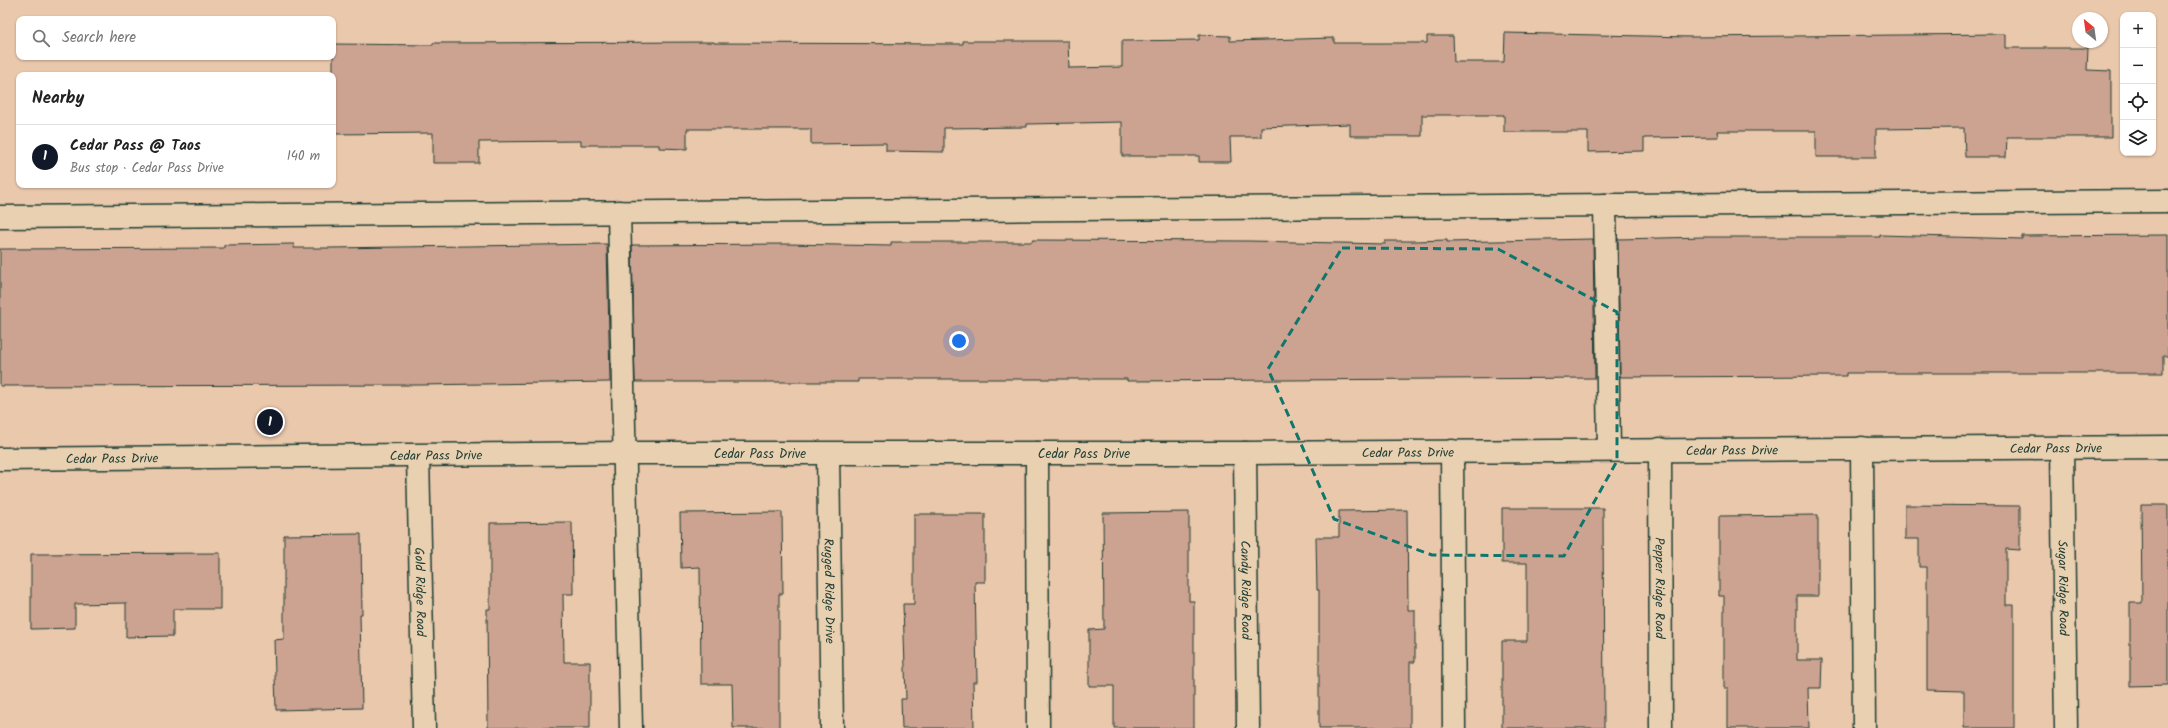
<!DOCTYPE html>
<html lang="en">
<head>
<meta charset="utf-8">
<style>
  :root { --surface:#fff; --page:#f2f2f2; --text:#222; --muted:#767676; --line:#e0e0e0; --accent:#111827 }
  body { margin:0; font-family:Kalam,sans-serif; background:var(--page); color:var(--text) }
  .controls { position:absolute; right:12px; top:12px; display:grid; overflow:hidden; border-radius:8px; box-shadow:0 1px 3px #0004 }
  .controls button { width:36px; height:36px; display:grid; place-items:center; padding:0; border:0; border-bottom:1px solid var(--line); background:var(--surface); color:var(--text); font:20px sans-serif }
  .compass { position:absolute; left:2072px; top:12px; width:36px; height:36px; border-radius:50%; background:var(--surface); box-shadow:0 1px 3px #0004; rotate:331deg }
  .you { position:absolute; left:959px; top:341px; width:14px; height:14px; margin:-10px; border:3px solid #fff; border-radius:50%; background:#1a73e8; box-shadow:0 0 0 6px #1a73e833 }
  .badge { display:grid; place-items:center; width:26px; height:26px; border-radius:50%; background:var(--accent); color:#fff; font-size:13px; font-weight:700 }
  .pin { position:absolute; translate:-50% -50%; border:2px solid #fff; box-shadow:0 1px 4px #0006 }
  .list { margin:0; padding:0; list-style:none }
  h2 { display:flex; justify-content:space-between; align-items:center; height:52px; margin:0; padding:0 16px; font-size:17px }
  h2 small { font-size:13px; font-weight:400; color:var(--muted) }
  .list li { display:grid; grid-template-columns:26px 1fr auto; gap:12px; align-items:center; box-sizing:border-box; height:64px; padding:0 16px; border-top:1px solid var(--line) }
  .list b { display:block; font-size:15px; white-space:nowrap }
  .list p { margin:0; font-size:13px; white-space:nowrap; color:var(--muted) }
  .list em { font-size:13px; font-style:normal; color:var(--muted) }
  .icon { flex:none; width:22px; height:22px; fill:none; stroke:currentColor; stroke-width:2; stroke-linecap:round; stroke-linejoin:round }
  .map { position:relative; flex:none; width:2168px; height:728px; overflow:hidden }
  .search { position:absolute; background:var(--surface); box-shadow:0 1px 3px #0004; left:16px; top:16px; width:320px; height:44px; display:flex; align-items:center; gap:10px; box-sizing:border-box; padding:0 14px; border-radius:8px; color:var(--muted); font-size:15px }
  .panel { position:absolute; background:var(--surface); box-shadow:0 1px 3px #0004; left:16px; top:72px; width:320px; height:116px; border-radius:8px }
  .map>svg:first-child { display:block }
  .building { fill:#cca291; stroke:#1f3d34 }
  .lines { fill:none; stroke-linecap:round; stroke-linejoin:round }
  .minor-casing { stroke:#1f3d34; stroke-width:25 }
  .minor { stroke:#e8d0b0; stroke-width:22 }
  .marked { fill:none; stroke:#0f766e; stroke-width:3; stroke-dasharray:8 5; stroke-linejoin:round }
  .labels { text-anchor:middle; stroke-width:4; stroke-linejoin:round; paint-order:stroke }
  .street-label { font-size:13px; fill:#1f3d34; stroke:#e8d0b0 }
</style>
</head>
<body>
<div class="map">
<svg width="2168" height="728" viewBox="0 0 2168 728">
  <rect width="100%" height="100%" fill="#eac8ac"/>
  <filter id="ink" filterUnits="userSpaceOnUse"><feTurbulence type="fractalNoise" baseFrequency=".025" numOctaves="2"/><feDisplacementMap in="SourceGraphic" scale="8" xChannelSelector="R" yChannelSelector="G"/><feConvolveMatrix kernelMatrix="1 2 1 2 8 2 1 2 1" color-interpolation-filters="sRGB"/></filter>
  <g filter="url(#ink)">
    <!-- building -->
    <g class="building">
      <polygon points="1505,33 1690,37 2006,34 2006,48 2088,48 2087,70 2111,71 2111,137 2007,137 2006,157 1965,157 1964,128 1876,129 1876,157 1816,157 1816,131 1717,131 1718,137 1644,138 1644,151 1588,152 1588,132 1504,132 1504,115 1422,115 1422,136 1350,136 1350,124 1261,127 1261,137 1230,137 1231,162 1199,162 1199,156 1122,156 1122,122 1027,124 1027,127 944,128 944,152 886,151 886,143 811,144 811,129 687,129 687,149 659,148 659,145 581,145 581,141 479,142 479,163 433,163 433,133 333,134 333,44 433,45 433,43 714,42 714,43 963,44 963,41 1068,41 1069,68 1122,67 1122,41 1199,40 1199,35 1230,36 1230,41 1334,38 1334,43 1427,43 1427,36 1453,36 1454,62 1504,62"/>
      <polygon points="1880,235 2022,239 2022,236 2168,235 2168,356 2163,356 2163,373 1846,373 1846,376 1620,377 1618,239 1704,237 1880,237"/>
      <polygon points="1593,239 1595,378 1127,381 1127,379 858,379 858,382 635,382 632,245 787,244 891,246 891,242 1032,242 1032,240 1249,241 1385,244 1385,241 1415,241 1447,240 1447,242"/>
      <polygon points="294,244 294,248 331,248 607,244 610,382 420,385 0,386 0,249 224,248 224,245"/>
      <polygon points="1905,505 2020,506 2020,550 2006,549 2006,605 2014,605 2014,728 1964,728 1964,691 1927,690 1927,567 1919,567 1919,539 1905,539"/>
      <polygon points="2141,505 2168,505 2168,685 2130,686 2130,603 2142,603"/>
      <polygon points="1502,508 1603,508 1604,728 1502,728 1502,641 1527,641 1527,563 1502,563"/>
      <polygon points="1407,510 1408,610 1415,610 1415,662 1410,662 1410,728 1319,728 1319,590 1317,590 1316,537 1339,537 1339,511"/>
      <polygon points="782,512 783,594 779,594 779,728 733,728 732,684 701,684 700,567 681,568 680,513"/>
      <polygon points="1189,512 1189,601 1194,601 1194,728 1114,728 1114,686 1089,686 1089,630 1104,629 1103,513"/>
      <polygon points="914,514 985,514 985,582 975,582 977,682 973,682 974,728 902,728 901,699 906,699 903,604 914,604"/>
      <polygon points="1818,515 1818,596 1797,596 1797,660 1822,660 1821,688 1808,688 1809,728 1728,728 1728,688 1724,688 1724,596 1719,596 1719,516"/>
      <polygon points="572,522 573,594 563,594 564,662 590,662 590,728 488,728 487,609 490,609 490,523"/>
      <polygon points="361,534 362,614 360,614 362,708 276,710 274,640 284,639 284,535"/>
      <polygon points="220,553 220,609 173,609 173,636 126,637 126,603 75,604 75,628 31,629 31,554"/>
    </g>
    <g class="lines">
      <!-- minor casing -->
      <g class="minor-casing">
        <g id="minor">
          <polyline points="1605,205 1609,449"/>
          <polyline points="619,212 631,728"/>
          <polyline points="0,217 2168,201"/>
          <polyline points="1862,448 1864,728"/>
          <path id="s1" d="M 2062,448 L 2066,728"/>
          <path id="s2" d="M 1660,449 L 1661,728"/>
          <polyline points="1452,451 1454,728"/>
          <polyline points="1037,453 1038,728"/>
          <path id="s3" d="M 1245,453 L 1248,728"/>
          <path id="s4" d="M 828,454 L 832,728"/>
          <path id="s5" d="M 418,456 L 424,728"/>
          <path id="s6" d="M 0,459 L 624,453 L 1245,453 L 2168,447"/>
        </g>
      </g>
      <!-- minor -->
      <use href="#minor" class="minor"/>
    </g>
  </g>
  <!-- marked area -->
  <path class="marked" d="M 1342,248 L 1498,249 L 1617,312 L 1617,461 L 1564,556 L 1432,555 L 1334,519 L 1268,369 Z"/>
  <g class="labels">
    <!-- street labels -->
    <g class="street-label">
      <text dy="5" stroke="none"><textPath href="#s6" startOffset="1732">Cedar Pass Drive</textPath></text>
      <text dy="5" stroke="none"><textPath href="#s6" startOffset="2056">Cedar Pass Drive</textPath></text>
      <text dy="5" stroke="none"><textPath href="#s6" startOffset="1408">Cedar Pass Drive</textPath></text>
      <text dy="5" stroke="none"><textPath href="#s6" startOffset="1084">Cedar Pass Drive</textPath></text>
      <text dy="5" stroke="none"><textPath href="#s6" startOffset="760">Cedar Pass Drive</textPath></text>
      <text dy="5" stroke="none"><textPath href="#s6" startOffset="436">Cedar Pass Drive</textPath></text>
      <text dy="5" stroke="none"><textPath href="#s6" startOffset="112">Cedar Pass Drive</textPath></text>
      <text dy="5" stroke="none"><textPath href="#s2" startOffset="139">Pepper Ridge Road</textPath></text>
      <text dy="5" stroke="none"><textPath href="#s1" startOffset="140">Sugar Ridge Road</textPath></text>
      <text dy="5" stroke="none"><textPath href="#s3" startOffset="137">Candy Ridge Road</textPath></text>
      <text dy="5" stroke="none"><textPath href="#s4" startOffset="137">Rugged Ridge Drive</textPath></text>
      <text dy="5" stroke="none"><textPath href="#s5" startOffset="136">Gold Ridge Road</textPath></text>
    </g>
  </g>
</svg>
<div class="controls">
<button>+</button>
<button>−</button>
<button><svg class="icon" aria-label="locate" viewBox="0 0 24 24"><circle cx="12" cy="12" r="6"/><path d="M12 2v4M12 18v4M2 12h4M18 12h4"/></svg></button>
<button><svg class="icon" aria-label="layers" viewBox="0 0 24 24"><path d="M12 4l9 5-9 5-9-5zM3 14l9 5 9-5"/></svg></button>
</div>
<svg class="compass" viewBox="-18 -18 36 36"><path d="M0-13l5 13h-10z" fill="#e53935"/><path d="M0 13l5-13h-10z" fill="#767676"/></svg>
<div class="you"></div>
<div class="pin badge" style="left:270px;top:422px">1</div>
<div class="search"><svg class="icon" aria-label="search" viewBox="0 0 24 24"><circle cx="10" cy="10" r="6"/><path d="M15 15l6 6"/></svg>Search here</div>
<section class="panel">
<h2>Nearby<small></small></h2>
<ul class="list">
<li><span class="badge">1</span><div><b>Cedar Pass @ Taos</b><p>Bus stop · Cedar Pass Drive</p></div><em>140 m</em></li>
</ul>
</section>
</div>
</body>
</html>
